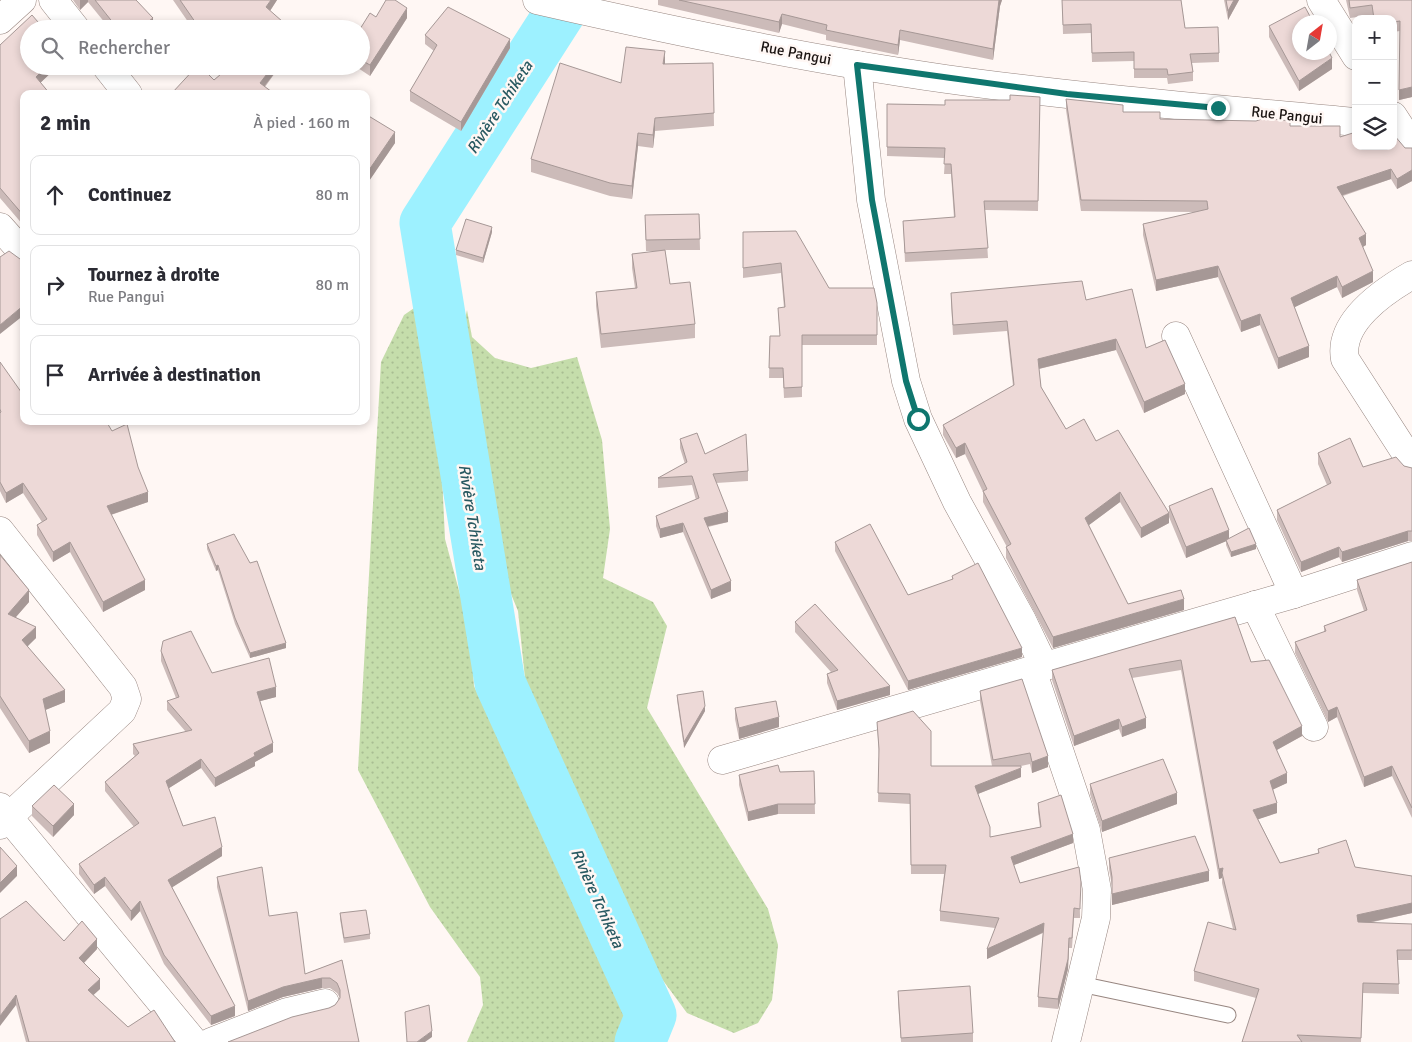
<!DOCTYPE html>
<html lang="fr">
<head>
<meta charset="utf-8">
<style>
  :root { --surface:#fff; --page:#f2f2f3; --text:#2b2b33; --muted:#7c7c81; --line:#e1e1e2 }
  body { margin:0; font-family:Signika,sans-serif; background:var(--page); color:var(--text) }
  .controls { position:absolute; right:15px; top:15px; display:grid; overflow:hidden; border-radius:10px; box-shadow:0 2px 8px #0003 }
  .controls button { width:45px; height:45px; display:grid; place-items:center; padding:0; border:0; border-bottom:1px solid var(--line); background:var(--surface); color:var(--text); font:25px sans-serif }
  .compass { position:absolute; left:1292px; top:15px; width:45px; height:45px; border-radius:50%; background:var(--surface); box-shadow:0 2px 8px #0003; rotate:31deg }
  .stop { position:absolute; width:15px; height:15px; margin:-11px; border:4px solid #0f766e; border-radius:50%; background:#fff }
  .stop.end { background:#0f766e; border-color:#fff; box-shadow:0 1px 5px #0008 }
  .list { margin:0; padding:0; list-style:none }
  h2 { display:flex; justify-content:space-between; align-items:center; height:65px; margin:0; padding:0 20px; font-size:21px }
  h2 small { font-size:16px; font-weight:400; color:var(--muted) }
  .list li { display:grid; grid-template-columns:32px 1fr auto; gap:15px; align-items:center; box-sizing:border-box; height:80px; margin:0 10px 10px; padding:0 10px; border:1px solid var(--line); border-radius:10px }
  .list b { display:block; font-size:19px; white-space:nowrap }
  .list p { margin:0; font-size:16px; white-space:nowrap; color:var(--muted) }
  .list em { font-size:16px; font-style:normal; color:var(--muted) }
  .icon { flex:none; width:28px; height:28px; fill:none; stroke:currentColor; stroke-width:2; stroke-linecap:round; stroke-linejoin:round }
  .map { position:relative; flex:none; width:1412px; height:1042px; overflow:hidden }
  .search { position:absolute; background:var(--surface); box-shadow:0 2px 8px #0003; left:20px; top:20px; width:350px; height:55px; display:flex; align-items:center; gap:12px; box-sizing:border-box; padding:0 18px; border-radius:28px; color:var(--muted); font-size:19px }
  .panel { position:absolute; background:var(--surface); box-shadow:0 2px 8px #0003; left:20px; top:90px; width:350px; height:335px; border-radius:10px }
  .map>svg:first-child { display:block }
  .grass { fill:url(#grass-dots) }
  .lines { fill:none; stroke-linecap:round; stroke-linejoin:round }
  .river { stroke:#9df1ff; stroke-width:51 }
  .lane-casing { stroke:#978680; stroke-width:17 }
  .street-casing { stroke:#978680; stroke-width:29 }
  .lane { stroke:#fff; stroke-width:15 }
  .street { stroke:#fff; stroke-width:28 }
  .wall { fill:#ccbbb9 }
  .shaded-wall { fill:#a69896 }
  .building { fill:#edd9d7; stroke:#a69896 }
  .route { stroke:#0f766e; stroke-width:6 }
  .labels { text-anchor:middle; stroke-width:5; stroke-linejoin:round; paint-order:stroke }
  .street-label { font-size:15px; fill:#1b1412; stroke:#fff7f4 }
  .water-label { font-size:16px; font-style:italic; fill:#285961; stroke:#fff7f4 }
</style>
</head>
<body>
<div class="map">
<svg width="1412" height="1042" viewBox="0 0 1412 1042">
  <defs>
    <pattern id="grass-dots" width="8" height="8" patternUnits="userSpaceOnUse" patternTransform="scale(1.25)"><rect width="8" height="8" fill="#c5ddab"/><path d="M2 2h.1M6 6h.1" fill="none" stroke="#a9bd92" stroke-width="1.8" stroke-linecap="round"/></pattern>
  </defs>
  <rect width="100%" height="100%" fill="#fff7f4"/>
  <!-- grass -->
  <g class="grass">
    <polygon points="420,304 438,390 445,539 470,631 474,686 629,1023 623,1042 467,1042 483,1005 480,977 430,907 358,770 381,362 404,315"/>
    <polygon points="467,310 472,337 495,358 531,368 577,357 602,440 610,529 603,578 653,602 667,626 647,708 768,909 778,945 772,1000 758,1023 734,1033 687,1013 642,952 528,707 518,611 483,526 461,337"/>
  </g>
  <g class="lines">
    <!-- river -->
    <polyline class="river" points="568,0 425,223 500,683 651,1015 640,1042"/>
    <!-- lane casing -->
    <g class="lane-casing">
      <polyline id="lane" points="1080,984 1228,1015"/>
    </g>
    <!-- street casing -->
    <g class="street-casing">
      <g id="street">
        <polyline points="53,0 76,29"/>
        <path d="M 537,0 C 672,31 808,59 946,79 C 1082,98 1219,109 1356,122"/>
        <polyline points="1321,0 1356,56"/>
        <polyline points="0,20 22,0"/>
        <polyline points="857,65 871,200 906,381 918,419 957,502 1022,620 1044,666"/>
        <polyline points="106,66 128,94"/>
        <polyline points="1393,116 1412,145"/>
        <polyline points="0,227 24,254"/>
        <path d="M 1412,275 C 1384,291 1338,322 1345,359 L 1412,463"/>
        <polyline points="1176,336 1294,594"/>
        <polyline points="0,531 123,687 127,699 122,711 0,825"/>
        <polyline points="1255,605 1314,727"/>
        <polyline points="1032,670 1086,830 1097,890 1096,918 1066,1042"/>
        <polyline points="722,760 1294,594 1412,556"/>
        <polyline points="0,807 194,1042"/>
        <polyline points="211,1042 287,1012 325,1003"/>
      </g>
    </g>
    <!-- lane -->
    <use href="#lane" class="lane"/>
    <!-- street -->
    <use href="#street" class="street"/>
  </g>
  <!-- wall -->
  <g class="wall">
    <polygon points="73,0 136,0 153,28 152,29 110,29 88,2 80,10"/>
    <polygon points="173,0 277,0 270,11 291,29 193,29"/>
    <polygon points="658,0 1002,0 1000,6 993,60 900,40 898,55 826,40 826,35 782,24 779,33 658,5"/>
    <polygon points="1062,0 1181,0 1185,28 1219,53 1219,62 1192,63 1193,72 1193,81 1168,84 1167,78 1134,78 1134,61 1092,62 1091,33 1063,34"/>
    <polygon points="1224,0 1239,0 1228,20"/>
    <polygon points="1346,0 1412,0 1412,97 1399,100 1400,31 1393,32 1393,19 1372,19 1372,15 1350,18"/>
    <polygon points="376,17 407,18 370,76 355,66 361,66 361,29"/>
    <polygon points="1269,26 1332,69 1299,91 1269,37"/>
    <polygon points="425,35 510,48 461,131 410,101 410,91 434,51 425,44"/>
    <polygon points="0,45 58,66 40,83 24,94 24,226 0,198"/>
    <polygon points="713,63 714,126 655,131 653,148 638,146 632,199 610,196 531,172 531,159 621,83 665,64"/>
    <polygon points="220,66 280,66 265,87 272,94 172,94 172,93 214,80 224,72"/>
    <polygon points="1040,97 1038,211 985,210 988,258 905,262 903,221 954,218 951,174 944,174 945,158 887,156 887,104 945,105 1010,100"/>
    <polygon points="1066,99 1123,112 1160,119 1290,126 1340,137 1356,146 1412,148 1412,181 1397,189 1391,179 1343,196 1366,245 1363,247 1373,282 1342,298 1337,287 1294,307 1309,357 1278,369 1260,325 1241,332 1218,277 1156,291 1143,235 1143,224 1196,212 1081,211 1066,110"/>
    <polygon points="366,115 395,143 369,181 366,179"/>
    <polygon points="699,214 700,250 665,250 670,284 695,324 695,338 601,348 596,306 596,292 635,288 632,268 632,254 660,251 646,251 645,215"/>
    <polygon points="492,232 483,263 456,255 456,250"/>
    <polygon points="743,232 829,288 877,303 877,345 802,345 802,397 784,398 783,378 769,378 770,336 780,336 778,308 784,308 781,273 743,278"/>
    <polygon points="951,293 1086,300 1146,348 1185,394 1144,413 1116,350 1039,369 1041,387 1066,429 1096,441 1169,513 1169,506 1229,538 1256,549 1231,557 1226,545 1226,541 1186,558 1169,517 1169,523 1141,538 1120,502 1089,525 1128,604 1184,610 1053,648 1006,558 1006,547 1007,547 983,502 983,492 965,454 956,458 943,435 943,425 1013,386 1007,331 953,335 951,303"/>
    <polygon points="0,362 24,421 148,502 111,515 145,590 103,612 70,552 53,562 37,535 37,525 42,522 23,493 6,503 0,491"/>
    <polygon points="680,439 705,454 748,471 748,481 716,483 728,522 708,527 731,591 711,599 683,532 660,538 656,526 656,516 696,500 692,485 658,488 658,478 685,464 680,448"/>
    <polygon points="1318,453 1363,467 1404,466 1412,468 1412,541 1408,541 1342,562 1339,557 1301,572 1277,520 1277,510 1327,485 1318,464"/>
    <polygon points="835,542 908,595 952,580 952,576 1022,657 908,690 835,551"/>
    <polygon points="207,544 250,563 286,648 250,658 235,624 218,570 216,571 207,549"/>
    <polygon points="0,555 29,602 16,617 36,638 27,646 65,702 45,710 50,743 29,753 0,708"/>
    <polygon points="1412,562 1412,818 1392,776 1364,787 1337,717 1328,722 1295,653 1295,642 1324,632 1324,626 1364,611 1357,590 1357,580"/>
    <polygon points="1235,617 1251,662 1302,736 1277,750 1287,783 1273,789 1277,813 1258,819 1280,863 1318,853 1318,849 1355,867 1412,876 1412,913 1369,923 1412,924 1412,960 1398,960 1399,994 1363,993 1361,1042 1242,1042 1256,998 1194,981 1194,971 1233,929 1222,883 1222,878 1219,879 1181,670 1132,678 1146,728 1122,737 1119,729 1074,746 1052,680 1052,670"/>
    <polygon points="795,622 890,695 837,710 827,683 827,674 831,672 795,632"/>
    <polygon points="161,651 212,673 276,697 260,701 273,752 255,762 255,766 215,787 201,768 169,788 183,826 222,856 172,887 235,1016 211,1025 164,964 140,911 131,921 105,886 94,894 79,874 79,864 134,827 105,791 105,782 135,756 133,754 133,744 186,732 167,710 167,701 176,698 161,661"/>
    <polygon points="980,691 1048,767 1032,773 1030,764 1021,766 1021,777 978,794 990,837 1040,827 1038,812 1038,803 1073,843 1014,865 1020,883 1079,867 1080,916 1080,918 1074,918 1072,948 1069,948 1068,969 1058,1009 1038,1007 1038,997 1043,933 987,959 995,928 940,921 940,911 944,874 911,874 910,804 878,802 879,756 877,722 931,766 992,766 980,701"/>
    <polygon points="677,695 705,711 684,748 677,700"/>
    <polygon points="735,708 779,727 739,739 735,719"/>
    <polygon points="814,771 815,814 778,814 748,821 739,785 739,775 780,772"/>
    <polygon points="1090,784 1177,804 1102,832 1090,794"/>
    <polygon points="32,806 74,815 53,837 32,816"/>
    <polygon points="1109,858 1209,881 1112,905 1112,886 1109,869"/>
    <polygon points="217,877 269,916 305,974 342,960 359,1042 329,1008 335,1005 340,998 337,993 330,988 322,988 283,997 248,1011 217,887"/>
    <polygon points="340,913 370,934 370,939 344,943 340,919"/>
    <polygon points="0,919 64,941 97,949 84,963 100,989 93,995 128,1027 175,1042 26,1042 16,1005"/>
    <polygon points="898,991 973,1033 973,1042 901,1042 898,1002"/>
  </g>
  <!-- shaded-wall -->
  <g class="shaded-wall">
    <polygon points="80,0 88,0 88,2 80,10"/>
    <polygon points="271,0 277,0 266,17 266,7"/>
    <polygon points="999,0 1002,0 1000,6 993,60 993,49"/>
    <polygon points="1234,0 1239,0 1228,20 1228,11"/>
    <polygon points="407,8 407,18 370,76 370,65"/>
    <polygon points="782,14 782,24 779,33 779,22"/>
    <polygon points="153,18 153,28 138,29"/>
    <polygon points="900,30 900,40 898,55 898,45"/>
    <polygon points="510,39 510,48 461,131 461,122"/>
    <polygon points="665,51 665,64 663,77 663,64"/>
    <polygon points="1332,58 1332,69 1299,91 1299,81"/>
    <polygon points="47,66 58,66 36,87 36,77"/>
    <polygon points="273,66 280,66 260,92 260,83"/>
    <polygon points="1412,87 1412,97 1399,100 1399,90"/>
    <polygon points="655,118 655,131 653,148 653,135"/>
    <polygon points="395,132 395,143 369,181 369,170"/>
    <polygon points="638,133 638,146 632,199 632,186"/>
    <polygon points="1391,169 1391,179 1337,197 1337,187"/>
    <polygon points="1412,170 1412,181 1397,189 1397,179"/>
    <polygon points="492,227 492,232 483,263 483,258"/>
    <polygon points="1366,234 1366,245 1359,249 1359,238"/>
    <polygon points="1218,266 1218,277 1156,291 1156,280"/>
    <polygon points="1373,271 1373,282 1342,298 1342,287"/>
    <polygon points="1337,276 1337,287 1291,309 1291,298"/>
    <polygon points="24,305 24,315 0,334 0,342 0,325"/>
    <polygon points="1260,314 1260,325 1241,332 1241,321"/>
    <polygon points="1116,339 1116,350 1038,369 1038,359"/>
    <polygon points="1309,346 1309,357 1278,369 1278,358"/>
    <polygon points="1185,384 1185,394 1144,413 1144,402"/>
    <polygon points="965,443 965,454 956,458 956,448"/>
    <polygon points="23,483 23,493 6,503 6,493"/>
    <polygon points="148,492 148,502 107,516 107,506"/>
    <polygon points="1120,492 1120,502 1085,528 1085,518"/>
    <polygon points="728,512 728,522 704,527 704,518"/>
    <polygon points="1169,513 1169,523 1141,538 1141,528"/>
    <polygon points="683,523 683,532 660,538 660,529"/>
    <polygon points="1229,530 1229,540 1186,558 1186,547"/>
    <polygon points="1408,531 1408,541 1342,562 1342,552"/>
    <polygon points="70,542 70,552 53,562 53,552"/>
    <polygon points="1256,544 1256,549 1231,557 1231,552"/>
    <polygon points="1339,547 1339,557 1301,572 1301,562"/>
    <polygon points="218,565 218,570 216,571 216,566"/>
    <polygon points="145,580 145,590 103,612 103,602"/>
    <polygon points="731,581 731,591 711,599 711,590"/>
    <polygon points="29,590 29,602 8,626 8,614"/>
    <polygon points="1184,599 1184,610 1053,648 1053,637"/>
    <polygon points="36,627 36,638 22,652 22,640"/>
    <polygon points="286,643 286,648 250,658 250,653"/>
    <polygon points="1022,648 1022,657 908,690 908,681"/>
    <polygon points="890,686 890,695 837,710 837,701"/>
    <polygon points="276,687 276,697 257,702 257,692"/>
    <polygon points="65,690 65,702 43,711 43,699"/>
    <polygon points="705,706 705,711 684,748 684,742"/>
    <polygon points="1337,707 1337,717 1328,722 1328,711"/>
    <polygon points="779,717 779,727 739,739 739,728"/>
    <polygon points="1146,718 1146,728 1122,737 1122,727"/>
    <polygon points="1119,719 1119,729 1074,746 1074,736"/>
    <polygon points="1302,726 1302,736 1273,752 1273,742"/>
    <polygon points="50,731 50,743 29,753 29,741"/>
    <polygon points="273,743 273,752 255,762 255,766 215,787 215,778 254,753"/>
    <polygon points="1048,756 1048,767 1032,773 1032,762"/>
    <polygon points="201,759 201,768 166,790 166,781"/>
    <polygon points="1392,766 1392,776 1364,787 1364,777"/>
    <polygon points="1021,768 1021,777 975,795 975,786"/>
    <polygon points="1287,773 1287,783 1270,791 1270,781"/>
    <polygon points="1177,793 1177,804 1102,832 1102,821"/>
    <polygon points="1277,803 1277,813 1253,821 1253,810"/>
    <polygon points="74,804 74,815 53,837 53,826"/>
    <polygon points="778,804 778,814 748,821 748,812"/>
    <polygon points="1073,834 1073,843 1011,866 1011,857"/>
    <polygon points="222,847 222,856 168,890 168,880"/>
    <polygon points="17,866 17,876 0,893 0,883"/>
    <polygon points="1223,868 1222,873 1222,878 1219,879 1219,869"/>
    <polygon points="1209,871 1209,881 1112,905 1112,894"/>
    <polygon points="105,877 105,886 94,894 94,885"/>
    <polygon points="140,901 140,911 131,921 131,911"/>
    <polygon points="1412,903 1412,913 1357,925 1357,915"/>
    <polygon points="1044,923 1044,932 987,959 987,949"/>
    <polygon points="1069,938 1068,969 1058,1009 1058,999"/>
    <polygon points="97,939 97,949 79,968 79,958"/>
    <polygon points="322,978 322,988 283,997 248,1011 248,1001 283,987"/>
    <polygon points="100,979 100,989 88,1000 88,990"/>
    <polygon points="16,995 16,1005 0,1026 0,1016"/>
    <polygon points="235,1006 235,1016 211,1025 211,1016"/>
    <polygon points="432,1031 432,1037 425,1042 417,1042"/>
  </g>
  <!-- building -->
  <g class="building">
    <polygon points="95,0 136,0 153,18 138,29 118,29"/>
    <polygon points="180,0 271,0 266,7 291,29 200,29"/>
    <polygon points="386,0 395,0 407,8 370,65 361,60 361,29 360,29 370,13 376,17"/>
    <polygon points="679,0 999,0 993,49 900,30 898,45 826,30 827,25 782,14 779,22"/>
    <polygon points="1062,0 1181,0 1185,28 1218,27 1219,53 1190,54 1193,72 1168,75 1167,69 1134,69 1134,52 1092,53 1091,24 1063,25"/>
    <polygon points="1226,0 1234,0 1228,11"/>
    <polygon points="1349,0 1412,0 1412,87 1399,90 1400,21 1393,22 1393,19 1374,19 1372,5 1350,8"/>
    <polygon points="448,7 510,39 461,122 410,91 437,45 425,35"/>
    <polygon points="1305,7 1313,22 1300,22 1300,52 1329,52 1332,58 1299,81 1269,26"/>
    <polygon points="32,15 44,29 29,29 29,66 47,66 36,77 50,94 24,94 24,216 0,188 0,45"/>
    <polygon points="626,47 665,51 663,64 713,63 714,113 655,118 653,135 638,133 632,186 610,183 531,159 560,63 621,83"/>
    <polygon points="197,66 200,66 214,80 228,68 227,66 273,66 260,83 272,92 271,94 172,94 172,93"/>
    <polygon points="1010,95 1040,97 1038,201 984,201 988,248 905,253 903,221 955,217 951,164 944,164 945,148 887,147 887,104 945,105 945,100 1010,100"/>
    <polygon points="1066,99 1123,105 1123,112 1160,112 1160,119 1256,121 1265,118 1290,121 1290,126 1340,126 1340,137 1356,132 1356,146 1393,146 1394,135 1405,148 1412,148 1412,170 1397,179 1391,169 1337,187 1366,234 1359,238 1373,271 1342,287 1337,276 1291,298 1309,346 1278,358 1260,314 1241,321 1218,266 1156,280 1143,224 1208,209 1207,201 1081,200"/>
    <polygon points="366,115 367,115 395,132 369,170 366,168"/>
    <polygon points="699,214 700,239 646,240 645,215"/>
    <polygon points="466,219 492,227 483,258 456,250"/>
    <polygon points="796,231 829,288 874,288 877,303 877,335 802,335 802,387 784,388 783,368 769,368 770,336 780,336 778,308 785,307 781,263 743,268 743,232"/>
    <polygon points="665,250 670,284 690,282 695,324 601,334 596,292 637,288 632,254"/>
    <polygon points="9,251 20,259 24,259 24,305 0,325 0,257"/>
    <polygon points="1082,281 1086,300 1132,289 1146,348 1165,340 1185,384 1144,402 1116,339 1038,359 1041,387 1066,429 1084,419 1096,441 1118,430 1169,513 1141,528 1120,492 1085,518 1128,604 1181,590 1184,599 1053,637 1006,547 1011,544 983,491 987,489 965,443 956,448 943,425 1014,385 1007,321 953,325 951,293"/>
    <polygon points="0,362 24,396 24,421 106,421 112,431 127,424 138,467 148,492 107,506 145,580 103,602 70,542 53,552 37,525 47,519 23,483 6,493 0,482 0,413 1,412 0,409"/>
    <polygon points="697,433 705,454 746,434 748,471 713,474 728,512 704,518 731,581 711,590 683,523 660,529 656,516 699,498 692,476 658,478 687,462 680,439"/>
    <polygon points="1350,438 1363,467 1396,457 1404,466 1412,468 1412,531 1408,531 1342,552 1339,547 1301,562 1277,510 1331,483 1318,453"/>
    <polygon points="1212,488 1229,530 1186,547 1169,506"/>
    <polygon points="870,524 908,595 953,579 952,576 978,563 1022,648 908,681 835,542"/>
    <polygon points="1249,528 1256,544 1231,552 1226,540"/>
    <polygon points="234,534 250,563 257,561 286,643 250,653 235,618 218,565 216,566 207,544"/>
    <polygon points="0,555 29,590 8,614 36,627 22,640 65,690 43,699 50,731 29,741 0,696"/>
    <polygon points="1412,562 1412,808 1392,766 1364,777 1337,707 1328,711 1295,642 1326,631 1324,626 1367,610 1357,580"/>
    <polygon points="815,604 890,686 837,701 827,674 838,670 795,622"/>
    <polygon points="1235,617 1251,662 1269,660 1302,726 1273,742 1287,773 1270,781 1277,803 1253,810 1280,863 1319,853 1318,849 1346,840 1355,867 1412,876 1412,903 1357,915 1358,922 1412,924 1412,950 1397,950 1399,984 1363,983 1361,1038 1297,1035 1302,1042 1242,1042 1259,989 1194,971 1208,922 1236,930 1222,873 1223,868 1219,869 1181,660 1129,669 1146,718 1122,727 1119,719 1074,736 1052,670"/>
    <polygon points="191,631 212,673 269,658 276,687 257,692 273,743 254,753 255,756 215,778 201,759 166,781 183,826 215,817 222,847 168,880 235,1006 211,1016 164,955 140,901 131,911 105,877 94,885 79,864 139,823 105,782 139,753 133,744 192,730 167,701 179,697 161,651 163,641"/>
    <polygon points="1022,679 1048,756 1032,762 1030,753 993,760 980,691"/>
    <polygon points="703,691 705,706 684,742 677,695"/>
    <polygon points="776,701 779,717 739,728 735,708"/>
    <polygon points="913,711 931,731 931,766 1021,766 1021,768 975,786 990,827 990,837 1041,827 1038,803 1061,795 1073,834 1011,857 1020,883 1079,867 1081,882 1080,906 1080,909 1074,908 1072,938 1069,938 1068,959 1058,999 1038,997 1044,923 987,949 999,918 940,911 946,865 911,865 910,794 878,793 879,749 877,722"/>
    <polygon points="1163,759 1177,793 1102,821 1090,784"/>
    <polygon points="778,765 780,772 814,771 815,804 778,804 748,812 739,775"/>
    <polygon points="54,785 74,804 53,826 32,806"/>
    <polygon points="1195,836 1209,871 1112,894 1112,877 1109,858"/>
    <polygon points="0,847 17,866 0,883"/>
    <polygon points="262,867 269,916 297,912 305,974 342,960 359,1042 228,1042 292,1017 329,1008 335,1005 340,998 340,990 337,983 330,978 322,978 283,987 248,1001 217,877"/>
    <polygon points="26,901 64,941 82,921 97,939 79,958 100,979 88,990 128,1027 154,1010 175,1042 29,1042 16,995 0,1016 0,919"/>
    <polygon points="366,910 370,934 344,938 340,913"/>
    <polygon points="970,986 973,1033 901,1038 898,991"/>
    <polygon points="429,1005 432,1031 417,1042 407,1042 405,1012"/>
  </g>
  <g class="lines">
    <!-- route -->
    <polyline class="route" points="918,419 906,381 872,200 857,65 1067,94 1218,108"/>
  </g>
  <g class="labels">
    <!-- street labels -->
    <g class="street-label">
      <text transform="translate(796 53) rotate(11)" y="5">Rue Pangui</text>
      <text transform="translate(1287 115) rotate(6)" y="5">Rue Pangui</text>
    </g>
    <!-- water labels -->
    <g class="water-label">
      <text transform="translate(499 107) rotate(-57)" y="6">Rivière Tchiketa</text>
      <text transform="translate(473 517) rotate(81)" y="6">Rivière Tchiketa</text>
      <text transform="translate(598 898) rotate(66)" y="6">Rivière Tchiketa</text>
    </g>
  </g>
</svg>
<div class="controls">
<button>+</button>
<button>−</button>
<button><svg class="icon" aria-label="layers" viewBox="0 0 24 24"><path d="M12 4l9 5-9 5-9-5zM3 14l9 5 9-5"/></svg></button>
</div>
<svg class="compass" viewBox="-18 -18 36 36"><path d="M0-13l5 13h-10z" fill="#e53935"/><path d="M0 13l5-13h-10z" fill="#7c7c81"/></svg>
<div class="stop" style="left:918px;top:419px"></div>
<div class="stop end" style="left:1218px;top:108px"></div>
<div class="search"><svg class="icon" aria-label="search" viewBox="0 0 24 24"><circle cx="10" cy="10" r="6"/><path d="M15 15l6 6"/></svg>Rechercher</div>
<section class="panel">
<h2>2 min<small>À pied · 160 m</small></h2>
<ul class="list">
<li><svg class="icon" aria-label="ahead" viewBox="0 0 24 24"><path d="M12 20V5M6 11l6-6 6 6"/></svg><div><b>Continuez</b></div><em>80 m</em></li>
<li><svg class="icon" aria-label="right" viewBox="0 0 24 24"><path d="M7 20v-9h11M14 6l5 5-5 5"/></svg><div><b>Tournez à droite</b><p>Rue Pangui</p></div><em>80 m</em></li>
<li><svg class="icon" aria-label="arrive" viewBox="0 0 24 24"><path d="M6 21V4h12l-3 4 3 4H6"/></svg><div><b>Arrivée à destination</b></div></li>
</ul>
</section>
</div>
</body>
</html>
